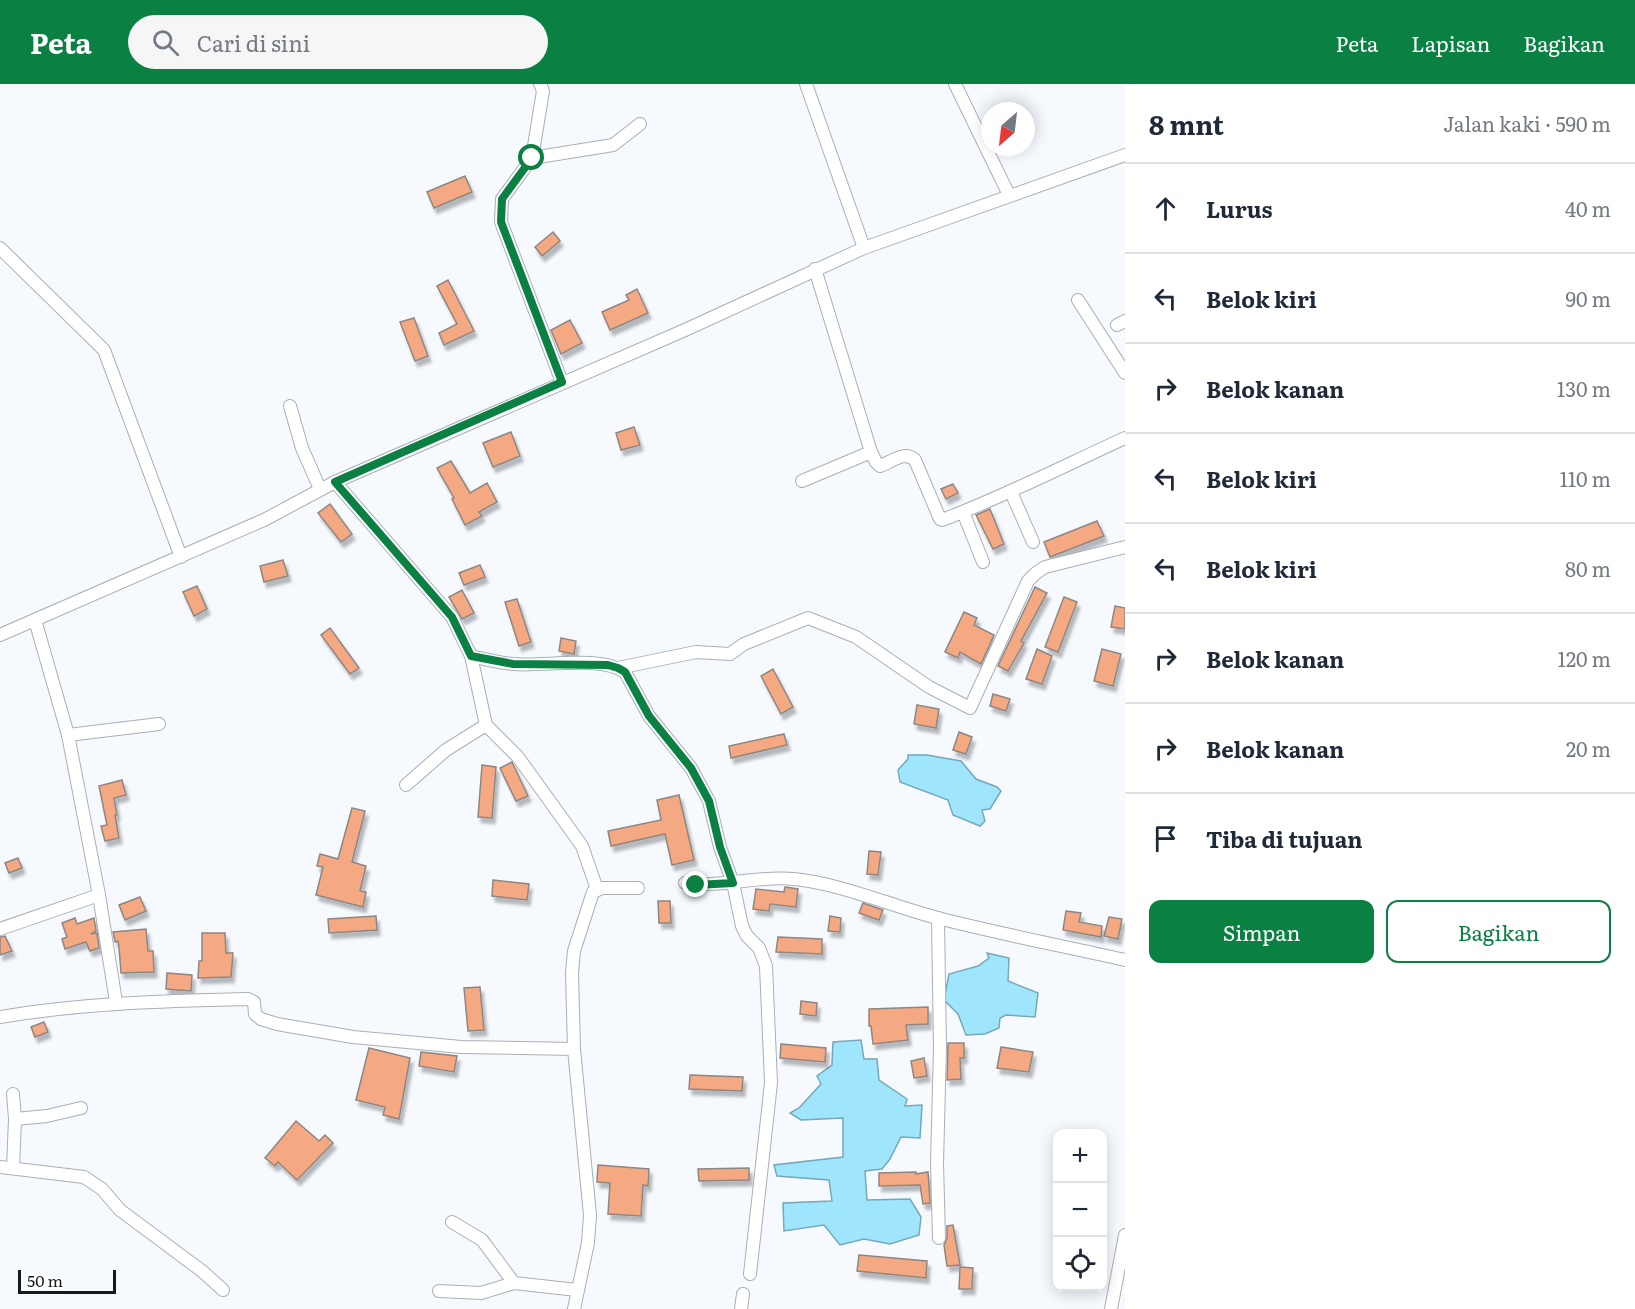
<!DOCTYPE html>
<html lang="id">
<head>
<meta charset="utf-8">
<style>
  :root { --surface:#fff; --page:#f6f6f7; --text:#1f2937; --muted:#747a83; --line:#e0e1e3; --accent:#0b8043 }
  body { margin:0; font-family:Literata,serif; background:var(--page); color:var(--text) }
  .controls { position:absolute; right:18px; bottom:18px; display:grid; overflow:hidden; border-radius:12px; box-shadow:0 3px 15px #0003 }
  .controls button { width:54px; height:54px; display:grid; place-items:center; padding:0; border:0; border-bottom:2px solid var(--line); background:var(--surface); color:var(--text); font:30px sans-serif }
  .compass { position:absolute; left:981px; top:18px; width:54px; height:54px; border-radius:50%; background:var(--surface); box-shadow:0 3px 15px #0003; rotate:208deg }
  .scale { position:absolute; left:18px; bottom:15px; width:98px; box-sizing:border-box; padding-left:6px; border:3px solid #17191c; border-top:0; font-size:16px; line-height:21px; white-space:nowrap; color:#17191c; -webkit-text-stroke:4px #fff; paint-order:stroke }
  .stop { position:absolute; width:18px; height:18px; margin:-14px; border:4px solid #0b8043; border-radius:50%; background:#fff }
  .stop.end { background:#0b8043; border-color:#fff; box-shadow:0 2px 6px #0008 }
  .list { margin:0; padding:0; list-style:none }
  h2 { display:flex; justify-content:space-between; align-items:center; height:78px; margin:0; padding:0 24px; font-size:26px }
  h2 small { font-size:20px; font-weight:400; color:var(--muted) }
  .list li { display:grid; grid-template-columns:39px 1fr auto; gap:18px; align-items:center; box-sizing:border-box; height:90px; padding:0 24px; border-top:2px solid var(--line) }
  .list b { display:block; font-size:22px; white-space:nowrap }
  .list em { font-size:20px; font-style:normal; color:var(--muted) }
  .actions { display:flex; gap:12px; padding:18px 24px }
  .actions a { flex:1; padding:14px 0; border:2px solid var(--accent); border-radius:12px; text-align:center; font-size:21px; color:var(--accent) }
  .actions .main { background:var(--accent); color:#fff }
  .icon { flex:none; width:33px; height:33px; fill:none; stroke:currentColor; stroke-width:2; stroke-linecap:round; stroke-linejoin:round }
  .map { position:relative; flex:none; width:1125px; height:1225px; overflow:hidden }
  header { display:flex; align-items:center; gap:36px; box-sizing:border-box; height:84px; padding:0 30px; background:var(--accent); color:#fff }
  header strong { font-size:28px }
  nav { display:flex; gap:33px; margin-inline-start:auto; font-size:21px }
  .search { width:420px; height:54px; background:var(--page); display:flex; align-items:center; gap:15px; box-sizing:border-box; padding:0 21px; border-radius:33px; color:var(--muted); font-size:22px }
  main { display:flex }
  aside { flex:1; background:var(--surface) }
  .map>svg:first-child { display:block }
  .water { fill:#9fe6fc; stroke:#76a8b9; stroke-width:1.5 }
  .building { fill:#f4a983; stroke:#8f8681; stroke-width:1.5; filter:url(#shadow) }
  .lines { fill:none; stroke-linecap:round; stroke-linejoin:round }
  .minor-casing { stroke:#a8afb6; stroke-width:14 }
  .minor { stroke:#fff; stroke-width:12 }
  .route { stroke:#0b8043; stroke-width:8 }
</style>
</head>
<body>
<header>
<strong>Peta</strong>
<div class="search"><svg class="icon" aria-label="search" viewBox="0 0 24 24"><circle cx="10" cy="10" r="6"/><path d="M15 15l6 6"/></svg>Cari di sini</div>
<nav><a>Peta</a><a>Lapisan</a><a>Bagikan</a></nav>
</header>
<main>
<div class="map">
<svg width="1125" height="1225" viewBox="0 0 1125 1225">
  <defs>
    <filter id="shadow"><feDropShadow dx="3" dy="5.5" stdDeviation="1.5" flood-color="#0004"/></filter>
  </defs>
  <rect width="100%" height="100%" fill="#f6faff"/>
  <!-- water -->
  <g class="water">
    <polygon points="908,671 927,671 961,677 976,695 997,703 1001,707 990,725 982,726 985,737 980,742 953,731 948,716 900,698 898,686 908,675"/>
    <polygon points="987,869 1009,874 1008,897 1038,909 1035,933 1006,931 1000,934 999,944 985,950 966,951 958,930 944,916 949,890 978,882 989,874"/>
    <polygon points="861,956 864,975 877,975 879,996 907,1015 905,1022 922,1021 920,1054 901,1053 890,1075 882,1085 865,1087 867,1116 910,1115 921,1133 919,1151 890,1160 864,1155 840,1161 824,1141 784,1147 783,1119 832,1117 829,1096 777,1092 774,1081 843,1073 843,1034 801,1036 790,1029 799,1024 821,1000 817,992 832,981 833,958"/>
  </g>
  <!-- building -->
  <g class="building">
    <polygon points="465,92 472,108 434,124 427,108"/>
    <polygon points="553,148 560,157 542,172 535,163"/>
    <polygon points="448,196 474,247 444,261 439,249 457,240 437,202"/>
    <polygon points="637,205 648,229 610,246 602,228 629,216 626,211"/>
    <polygon points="414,234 428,272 415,277 400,238"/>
    <polygon points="570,236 582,259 561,270 551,246"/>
    <polygon points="634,343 640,361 621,366 616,349"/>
    <polygon points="511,348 520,372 493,383 483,359"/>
    <polygon points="451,377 470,409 487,399 497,418 479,428 482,432 465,441 452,415 454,414 437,384"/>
    <polygon points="953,400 958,409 946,415 941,405"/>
    <polygon points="330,420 352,450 341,458 318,429"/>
    <polygon points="990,425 1004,460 993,465 976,431"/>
    <polygon points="1097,437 1104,452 1050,473 1044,458"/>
    <polygon points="283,476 288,492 264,498 260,482"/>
    <polygon points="480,481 485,493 464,501 459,489"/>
    <polygon points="197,502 207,525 194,532 183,508"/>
    <polygon points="1035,503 1047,509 1021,557 1024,559 1008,587 998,582"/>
    <polygon points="462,506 474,529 462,535 449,513"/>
    <polygon points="1064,513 1077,518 1058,568 1045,563"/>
    <polygon points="517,515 531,558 519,562 505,518"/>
    <polygon points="1115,522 1125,524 1125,545 1111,543"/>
    <polygon points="964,528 977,534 974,541 994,551 981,580 960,568 958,574 945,568"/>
    <polygon points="330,544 359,584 350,590 321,551"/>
    <polygon points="561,554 576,557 574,570 559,567"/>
    <polygon points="1037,565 1052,572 1042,600 1026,595"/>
    <polygon points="1102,565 1121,570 1113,602 1094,597"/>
    <polygon points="773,585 793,623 781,630 761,592"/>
    <polygon points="993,610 1010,615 1006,627 990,622"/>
    <polygon points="917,621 939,625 936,644 914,640"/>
    <polygon points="959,648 972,653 966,670 953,666"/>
    <polygon points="784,650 787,661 731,674 729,662"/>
    <polygon points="512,678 528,712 516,717 500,684"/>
    <polygon points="482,681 496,683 492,734 478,733"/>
    <polygon points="122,696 126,711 114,714 117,731 115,731 119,754 105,757 101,742 107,741 99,702"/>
    <polygon points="679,711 694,776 672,781 665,750 611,762 608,747 661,736 657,716"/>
    <polygon points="352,724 365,727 352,778 366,782 360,807 366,808 363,823 316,811 323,783 317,782 320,770 338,775"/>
    <polygon points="869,767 881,768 878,791 867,790"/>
    <polygon points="18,774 22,784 9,789 5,779"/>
    <polygon points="493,796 529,800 527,816 492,812"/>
    <polygon points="785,803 798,805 796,823 770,820 769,827 753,825 756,805 784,808"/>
    <polygon points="140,813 146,827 125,836 119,821"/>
    <polygon points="658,817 670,817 671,839 659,839"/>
    <polygon points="863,819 883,826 879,836 859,829"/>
    <polygon points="1066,827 1081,829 1079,838 1102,842 1101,853 1063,846"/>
    <polygon points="376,832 377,846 329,849 328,835"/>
    <polygon points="830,832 841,834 840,848 828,847"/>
    <polygon points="1109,833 1122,835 1118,855 1104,852"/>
    <polygon points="75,834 77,840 94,834 96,847 91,850 97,849 99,864 90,867 86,858 65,865 62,855 67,853 62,839"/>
    <polygon points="146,845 148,867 153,867 154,888 121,889 119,863 118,857 115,858 113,848"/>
    <polygon points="202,849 225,849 226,869 233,869 231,893 198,894 199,877 202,877"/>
    <polygon points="5,852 12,867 0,871 0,853"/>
    <polygon points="778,853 822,855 822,870 776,868"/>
    <polygon points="167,889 192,891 191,907 166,905"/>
    <polygon points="480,903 484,946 468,947 464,904"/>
    <polygon points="801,917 817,919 816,932 800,930"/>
    <polygon points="928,923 928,940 906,941 908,956 873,960 871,942 869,942 869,925"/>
    <polygon points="44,938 48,948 35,953 31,943"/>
    <polygon points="948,959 964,959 964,974 960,974 961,995 947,996"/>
    <polygon points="781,960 826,964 825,978 780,974"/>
    <polygon points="1001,963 1033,968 1029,988 997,984"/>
    <polygon points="369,964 410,974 399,1035 383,1031 385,1023 356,1016"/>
    <polygon points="421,968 457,972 454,988 419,982"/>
    <polygon points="924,974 927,992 914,994 911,977"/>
    <polygon points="690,991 743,993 742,1007 689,1005"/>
    <polygon points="296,1037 319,1057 325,1051 333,1059 297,1096 278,1078 275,1082 265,1074"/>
    <polygon points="598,1081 649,1085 648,1102 643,1101 641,1132 608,1130 610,1099 597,1098"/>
    <polygon points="749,1084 749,1096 699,1097 698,1085"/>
    <polygon points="916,1088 916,1090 928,1088 930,1119 923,1120 920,1101 879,1102 879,1089"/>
    <polygon points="953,1141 960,1181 947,1182 944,1161 947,1154 947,1142"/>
    <polygon points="859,1171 927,1177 926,1194 857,1187"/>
    <polygon points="960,1183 973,1184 972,1205 959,1205"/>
  </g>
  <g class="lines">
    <!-- minor casing -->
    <g class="minor-casing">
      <g id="minor">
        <polyline points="540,0 543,7 532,74 502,115 501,138 562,298"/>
        <polyline points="806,0 864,164"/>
        <polyline points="955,0 1009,111"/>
        <polyline points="532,74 613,61 640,40"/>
        <polyline points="0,164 104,266 181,473"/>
        <path d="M 815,185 L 871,368 L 876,378 L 880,382 C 892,378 904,366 915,376 L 940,435 L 942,436 C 1005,412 1064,382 1125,354"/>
        <polyline points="1078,216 1125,289"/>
        <polyline points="1117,241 1125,237"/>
        <polyline points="290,322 302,364 320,405"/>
        <polyline points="802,397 871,368"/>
        <polyline points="335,398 452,533 471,572 486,641 518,673 582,762 597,805"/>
        <polyline points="1011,408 1033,458"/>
        <polyline points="963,428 983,478"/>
        <polyline points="35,536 68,651 99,811 116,918"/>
        <polyline points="0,551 264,436 335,398 685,246 864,164 1125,71"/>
        <path d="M 471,572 C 485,575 499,579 513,580 C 544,583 599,571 625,588 L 649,632 L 691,684 L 709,717 L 720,763 L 733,799 L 742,842 L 747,852 L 759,864 L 766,882 L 771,999 L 750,1190"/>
        <polyline points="618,584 696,568 730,570 744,560 808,534 856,553 929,603 970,624 1028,497 1036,489 1045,483 1125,463"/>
        <polyline points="68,651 159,640"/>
        <polyline points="406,701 446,666 486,641"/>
        <path d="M 685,799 C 721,804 758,791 794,795 C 843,800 891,822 938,834 C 1000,850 1063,862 1125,876"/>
        <polyline points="938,834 940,964 937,1079 939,1154"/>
        <polyline points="0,845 99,811"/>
        <path d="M 0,933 C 84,919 163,917 248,915 L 254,918 L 255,930 L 261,935 L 277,940 L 353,953 L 461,963 L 574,965"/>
        <polyline points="15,1035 47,1032 81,1024"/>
        <polyline points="0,1083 84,1093 102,1105 120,1126 202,1187 223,1206"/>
        <polyline points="13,1084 15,1035 13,1010"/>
        <polyline points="452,1138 482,1156 514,1199 577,1206"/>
        <polyline points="439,1207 481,1209 514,1199"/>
        <polyline points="574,1225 588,1159 590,1131 574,965 572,889 574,867 593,808 602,804 638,804"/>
        <polyline points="741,1225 743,1210"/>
        <polyline points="1111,1225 1125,1151"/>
      </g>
    </g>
    <!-- minor -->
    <use href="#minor" class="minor"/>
  </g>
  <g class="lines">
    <!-- route -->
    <polyline class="route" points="532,74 502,115 501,138 562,298 335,398 452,533 471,572 513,580 608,581 618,584 625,588 649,632 691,684 709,717 720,763 733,799 696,801"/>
  </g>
</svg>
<div class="controls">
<button>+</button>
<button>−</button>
<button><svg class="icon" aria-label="locate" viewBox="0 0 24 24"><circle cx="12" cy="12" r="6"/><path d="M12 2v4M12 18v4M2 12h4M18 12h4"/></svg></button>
</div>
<svg class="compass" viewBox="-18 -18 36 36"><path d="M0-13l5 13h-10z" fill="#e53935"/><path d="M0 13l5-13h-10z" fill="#747a83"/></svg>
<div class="scale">50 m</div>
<div class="stop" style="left:532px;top:74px"></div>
<div class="stop end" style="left:696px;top:801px"></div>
</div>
<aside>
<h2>8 mnt<small>Jalan kaki · 590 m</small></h2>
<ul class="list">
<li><svg class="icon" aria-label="ahead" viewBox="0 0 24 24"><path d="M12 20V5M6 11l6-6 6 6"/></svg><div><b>Lurus</b></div><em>40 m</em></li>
<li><svg class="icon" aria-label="left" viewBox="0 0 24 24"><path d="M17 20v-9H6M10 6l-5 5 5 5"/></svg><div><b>Belok kiri</b></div><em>90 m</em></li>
<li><svg class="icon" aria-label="right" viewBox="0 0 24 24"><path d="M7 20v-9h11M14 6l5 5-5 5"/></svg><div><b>Belok kanan</b></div><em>130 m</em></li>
<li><svg class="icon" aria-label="left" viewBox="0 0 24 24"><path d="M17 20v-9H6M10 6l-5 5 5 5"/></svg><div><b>Belok kiri</b></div><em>110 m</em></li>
<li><svg class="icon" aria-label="left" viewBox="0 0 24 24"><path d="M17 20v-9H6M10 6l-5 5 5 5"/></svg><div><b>Belok kiri</b></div><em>80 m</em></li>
<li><svg class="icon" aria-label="right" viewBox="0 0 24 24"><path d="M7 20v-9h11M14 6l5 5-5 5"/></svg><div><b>Belok kanan</b></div><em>120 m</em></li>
<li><svg class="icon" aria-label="right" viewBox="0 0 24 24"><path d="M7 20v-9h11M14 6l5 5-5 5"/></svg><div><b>Belok kanan</b></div><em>20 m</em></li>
<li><svg class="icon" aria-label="arrive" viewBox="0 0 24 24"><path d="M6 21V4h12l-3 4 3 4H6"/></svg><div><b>Tiba di tujuan</b></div></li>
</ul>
<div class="actions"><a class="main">Simpan</a><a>Bagikan</a></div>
</aside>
</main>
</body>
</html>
